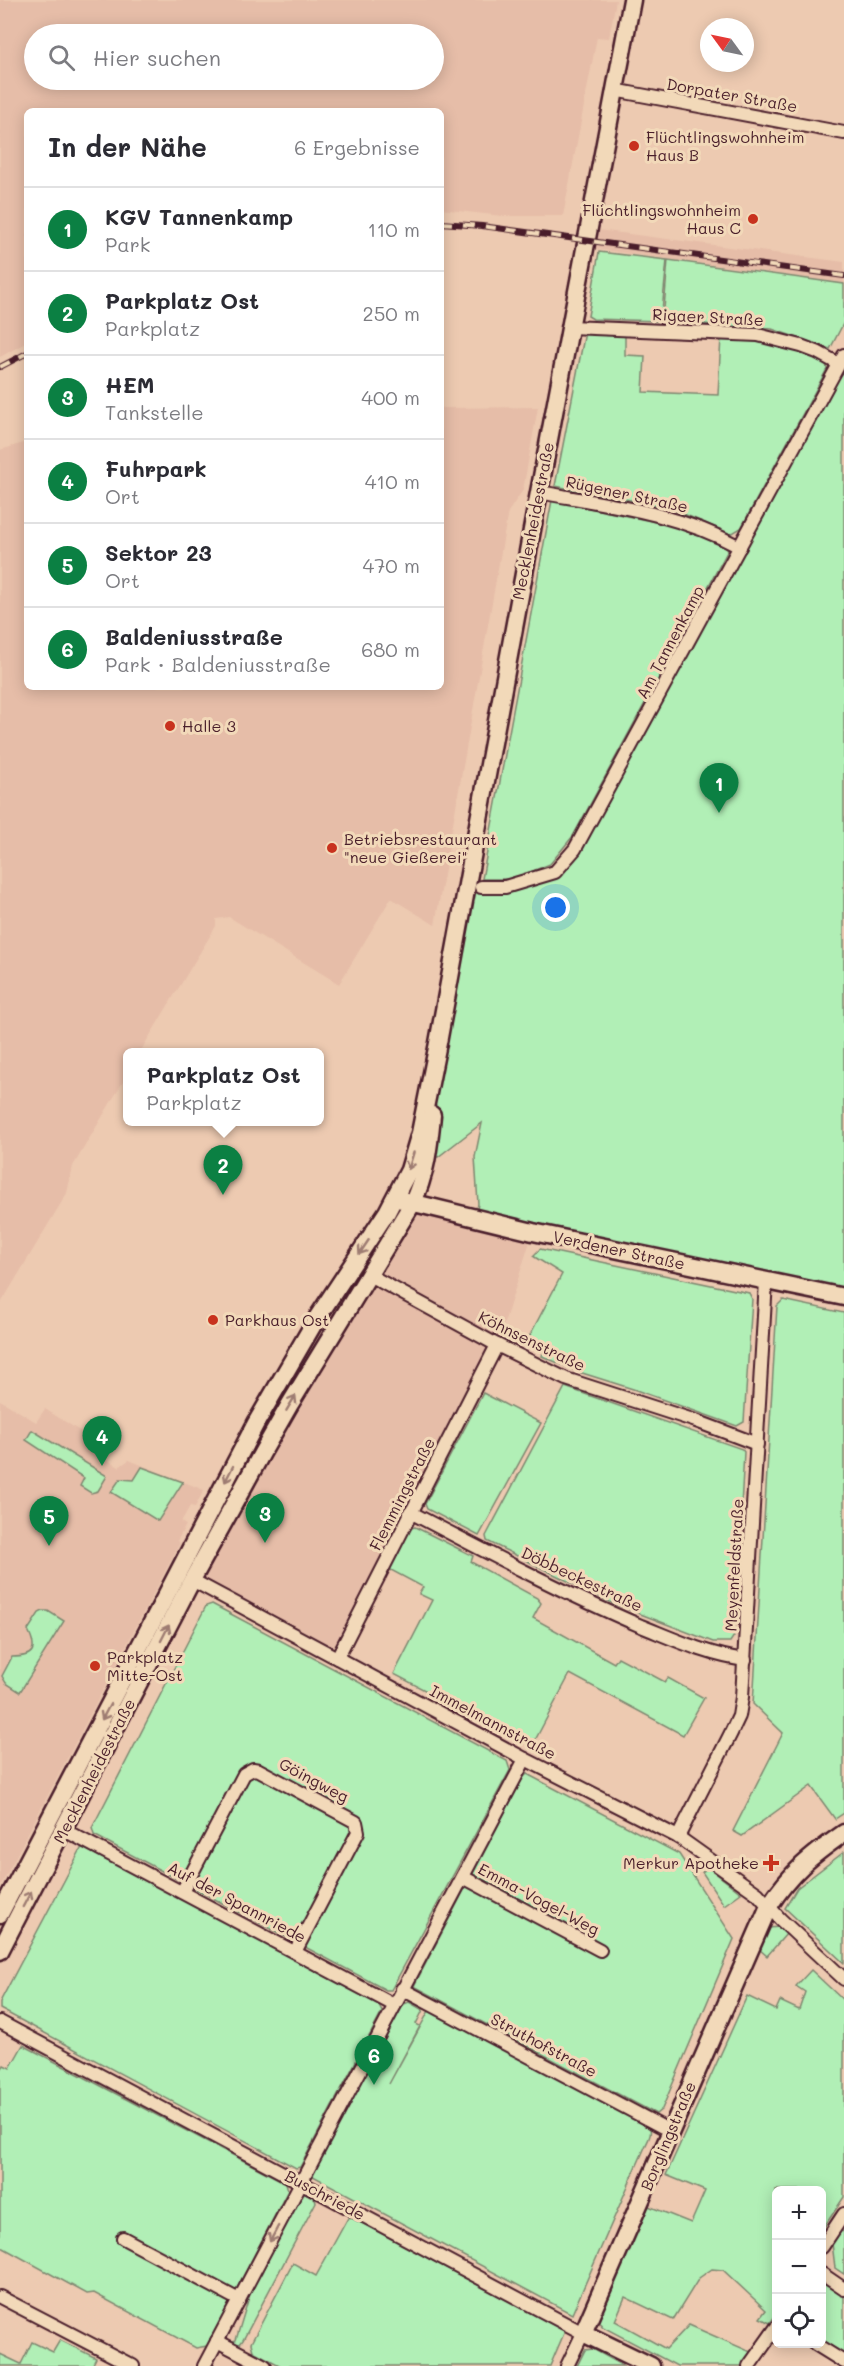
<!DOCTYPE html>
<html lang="de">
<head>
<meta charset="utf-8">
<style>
  :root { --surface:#fff; --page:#f2f2f3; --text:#2b2b33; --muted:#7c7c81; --line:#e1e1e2; --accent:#0b8043 }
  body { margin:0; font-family:Mali,sans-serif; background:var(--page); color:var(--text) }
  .controls { position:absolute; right:18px; bottom:18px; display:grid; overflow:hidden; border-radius:9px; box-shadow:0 3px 15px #0003 }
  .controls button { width:54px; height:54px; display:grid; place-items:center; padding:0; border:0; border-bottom:2px solid var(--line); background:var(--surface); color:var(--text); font:30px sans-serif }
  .compass { position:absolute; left:700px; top:18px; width:54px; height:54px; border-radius:50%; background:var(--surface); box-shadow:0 3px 15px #0003; rotate:303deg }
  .you { position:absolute; left:556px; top:908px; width:21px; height:21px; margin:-15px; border:4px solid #fff; border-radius:50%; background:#1a73e8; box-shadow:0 0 0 9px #1a73e833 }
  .badge { display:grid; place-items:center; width:39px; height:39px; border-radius:50%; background:var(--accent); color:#fff; font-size:20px; font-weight:700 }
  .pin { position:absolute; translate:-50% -50px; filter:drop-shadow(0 2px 3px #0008) }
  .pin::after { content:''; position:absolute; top:32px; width:21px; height:18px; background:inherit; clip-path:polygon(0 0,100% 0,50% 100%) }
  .popup { position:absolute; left:123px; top:1048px; width:201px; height:78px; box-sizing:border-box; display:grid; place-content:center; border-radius:9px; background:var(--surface); filter:drop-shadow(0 2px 4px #0005); font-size:20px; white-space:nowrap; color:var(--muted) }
  .popup b { font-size:22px; color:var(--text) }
  .popup::after { content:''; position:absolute; left:50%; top:100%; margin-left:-12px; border:12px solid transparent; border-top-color:var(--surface) }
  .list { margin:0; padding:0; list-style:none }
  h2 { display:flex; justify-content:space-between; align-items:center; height:78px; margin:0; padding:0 24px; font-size:26px }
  h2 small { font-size:20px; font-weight:400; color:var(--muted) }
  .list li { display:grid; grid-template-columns:39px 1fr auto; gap:18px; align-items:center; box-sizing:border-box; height:84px; padding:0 24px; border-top:2px solid var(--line) }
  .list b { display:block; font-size:22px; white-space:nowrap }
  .list p { margin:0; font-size:20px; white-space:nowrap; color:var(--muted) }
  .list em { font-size:20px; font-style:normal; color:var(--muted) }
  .icon { flex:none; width:33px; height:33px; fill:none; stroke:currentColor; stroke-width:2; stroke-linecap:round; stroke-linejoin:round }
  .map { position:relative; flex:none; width:844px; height:2366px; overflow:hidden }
  .search { position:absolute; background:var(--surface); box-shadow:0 3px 15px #0003; left:24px; top:24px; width:420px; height:66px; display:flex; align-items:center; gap:15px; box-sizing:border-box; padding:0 21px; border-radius:33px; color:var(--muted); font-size:22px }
  .panel { position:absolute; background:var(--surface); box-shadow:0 3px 15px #0003; left:24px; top:108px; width:420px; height:582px; border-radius:9px }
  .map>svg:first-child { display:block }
  .built { fill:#e6bda8; fill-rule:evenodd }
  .green { fill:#b1efb6; stroke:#7e8770; stroke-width:1.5 }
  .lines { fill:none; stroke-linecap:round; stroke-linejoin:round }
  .street-casing { stroke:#4a1f2b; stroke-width:16 }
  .secondary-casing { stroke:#4a1f2b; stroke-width:21 }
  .street { stroke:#f2d9b9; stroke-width:12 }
  .secondary { stroke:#f2d9b9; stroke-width:16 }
  .rail-casing { stroke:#4a1f2b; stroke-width:6 }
  .rail { stroke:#f2d9b9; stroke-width:4; stroke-dasharray:11; stroke-linecap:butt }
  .oneway { stroke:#9e7c72 }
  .poi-dot { fill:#c8321e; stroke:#f2d9b9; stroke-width:2 }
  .labels { text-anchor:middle; stroke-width:6; stroke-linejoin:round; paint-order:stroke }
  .street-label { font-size:16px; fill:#4a1f2b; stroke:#f2d9b9 }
  .poi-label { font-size:16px; fill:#4a1f2b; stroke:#f2d9b9; text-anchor:start }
</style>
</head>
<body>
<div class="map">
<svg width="844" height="2366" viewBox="0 0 844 2366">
  <rect width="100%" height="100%" fill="#edcab1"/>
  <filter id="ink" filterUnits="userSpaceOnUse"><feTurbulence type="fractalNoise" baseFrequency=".0167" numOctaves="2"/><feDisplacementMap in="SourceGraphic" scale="12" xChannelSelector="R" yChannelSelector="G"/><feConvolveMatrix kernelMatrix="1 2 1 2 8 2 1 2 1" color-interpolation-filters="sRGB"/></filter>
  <g filter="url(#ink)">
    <!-- built -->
    <g class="built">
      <path d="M 0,0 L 616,0 L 609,38 L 597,37 L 563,216 L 502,216 L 441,209 L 441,111 L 27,111 L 27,342 L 0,357 ZM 34,34 L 434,34 L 434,80 L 34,80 Z"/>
      <polygon points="598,230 844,262 844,283 595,249"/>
      <polygon points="538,407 523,490 508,512 435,925 391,898 339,984 229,917 216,919 216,926 140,1052 127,1052 127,1075 73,1166 67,1193 0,1305 0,450 27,442 27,687 441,687 441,408"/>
      <polygon points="412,1204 533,1232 497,1345 337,1658 192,1580"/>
      <polygon points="0,1400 36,1422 45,1409 102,1445 97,1453 119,1467 129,1460 204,1490 195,1507 190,1506 181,1522 186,1525 177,1541 180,1543 0,1887"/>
    </g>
    <!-- green -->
    <g class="green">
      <polygon points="599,252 667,260 661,321 593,319 588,316"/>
      <polygon points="668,260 844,284 844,322 830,349 772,329 663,321"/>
      <polygon points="585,332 625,333 625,355 645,356 643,392 718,395 721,336 789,345 826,362 827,369 741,528 731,534 667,507 555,486"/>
      <polygon points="844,355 844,1297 475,1218 478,1204 475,1157 482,1123 438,1157 429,1157 438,1043 466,884 481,887 555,872 575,849"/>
      <polygon points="552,500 688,529 725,547 728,550 573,836 550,864 513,879 482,879"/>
      <polygon points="540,1249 749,1293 752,1299 744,1422 737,1426 633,1389 579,1372 542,1356 544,1349 527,1341 562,1274 533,1256"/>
      <polygon points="783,1300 844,1313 844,1813 835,1819 811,1786 742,1836 733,1831 783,1733 753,1704 777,1306"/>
      <polygon points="565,1387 742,1449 744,1452 734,1636 730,1642 713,1642 612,1603 487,1541 486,1536"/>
      <polygon points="483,1393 541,1423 479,1536 427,1509 425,1504"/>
      <polygon points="32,1430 107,1476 98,1491 91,1493 80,1486 84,1478 26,1440"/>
      <polygon points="142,1467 183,1482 158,1521 111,1492 120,1479 134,1480"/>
      <polygon points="415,1527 473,1556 471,1562 537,1598 541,1603 533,1618 614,1663 618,1657 665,1682 668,1678 704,1698 683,1735 570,1674 532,1746 394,1674 432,1600 419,1594 423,1587 389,1569 411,1528"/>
      <polygon points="212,1604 507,1761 510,1770 391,1990 386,1990 94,1835 92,1828 206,1606"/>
      <path d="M 43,1611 L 48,1611 L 64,1621 L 20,1692 L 6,1683 L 2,1676 L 12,1657 C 34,1657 38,1650 28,1630 L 39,1613 Z"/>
      <polygon points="527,1774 679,1854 734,1939 662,2109 656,2114 414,1986 523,1778"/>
      <polygon points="82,1847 378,2004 382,2012 300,2167 296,2168 0,2009 0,2002"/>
      <polygon points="844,1852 844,1963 785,1908 797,1888"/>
      <polygon points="708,1868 709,1868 741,1893 724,1905 702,1872"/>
      <polygon points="780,1927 787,1933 767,1956 758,1948 768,1928"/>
      <polygon points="811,1970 844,2001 844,2197 822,2230 822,2190 776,2190 776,2315 770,2323 760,2318 766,2310 723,2270 712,2269 699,2278 673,2320 625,2297 615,2321 666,2349 689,2325 751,2352 742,2366 677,2366 603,2327 598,2321 599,2313 646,2205 691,2223 705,2191 666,2175 747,1996 776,2010 780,2001 799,2010 805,1992 796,1986"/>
      <path d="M 409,2002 L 423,2010 L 416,2024 L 420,2026 L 389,2084 L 430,2009 L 649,2126 C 653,2133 648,2140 645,2147 L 572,2314 L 313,2176 L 312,2173 L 404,2004 Z"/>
      <polygon points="23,2045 286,2183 288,2190 207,2346 196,2348 94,2293 87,2294 0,2246 0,2071 4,2065 10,2068"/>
      <polygon points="304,2192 315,2198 316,2202 243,2340 240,2344 234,2344 233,2341 236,2340 249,2297 248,2292 298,2196"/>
      <polygon points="349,2216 565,2331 550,2366 281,2366 253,2351 251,2343 293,2263 316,2276"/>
      <polygon points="840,2230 844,2232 844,2274 835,2268 832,2243"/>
      <polygon points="822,2279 844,2293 844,2356 822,2341"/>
      <polygon points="60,2340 96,2358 92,2366 0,2366 0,2354 21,2364 32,2342 53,2352"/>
      <polygon points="593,2349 624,2366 577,2366 585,2350"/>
    </g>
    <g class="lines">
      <!-- street casing -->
      <g class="street-casing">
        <g id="street">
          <polyline points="614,90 844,133"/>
          <polyline points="570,327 758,335 801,346 817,352 839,364"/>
          <path d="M 539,492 C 610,505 675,512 740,547"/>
          <polyline points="481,887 505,887 555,872 575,849 844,355"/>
          <polyline points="369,1275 497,1345 566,1379 696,1421 757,1444"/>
          <path d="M 410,1512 C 486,1552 562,1592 641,1626 C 676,1640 708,1655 745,1660"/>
          <polyline points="192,1580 525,1759 678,1837 758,1894 780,1919 844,1979"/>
          <polyline points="337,1658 497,1345"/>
          <polyline points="64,1830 394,2005"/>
          <polyline points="678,1837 731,1733 739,1716 742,1697 766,1281"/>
          <polyline points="463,1877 600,1950"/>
          <polyline points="182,1892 244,1774 253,1769 259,1770 356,1822 358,1832 295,1952"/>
          <polyline points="402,1989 670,2131"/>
          <polyline points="0,2022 583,2333 567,2366"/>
          <polyline points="123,2238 239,2300"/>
          <polyline points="822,2247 844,2214"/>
          <polyline points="822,2274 844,2289"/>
          <polyline points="0,2297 133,2366"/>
          <polyline points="217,2341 265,2366"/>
          <polyline points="815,2344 844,2362"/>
          <polyline points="204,2366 525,1759"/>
          <polyline points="749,2366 776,2328"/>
        </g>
      </g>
      <!-- secondary casing -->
      <g class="secondary-casing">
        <g id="secondary">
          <polyline points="402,1200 533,1232 844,1297"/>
          <polyline points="0,1914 256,1423 317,1318 387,1212 409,1170 420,1133 438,1043 534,519 632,0"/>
          <path d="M 0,1951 L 192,1580 L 262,1453 L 290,1404 L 412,1204 C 426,1175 429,1147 432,1115"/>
          <path d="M 651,2366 L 583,2333 L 769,1906 C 791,1872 811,1856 844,1833"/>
        </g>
      </g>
      <!-- street -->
      <use href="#street" class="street"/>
      <!-- secondary -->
      <use href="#secondary" class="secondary"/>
      <!-- rail casing -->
      <g class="rail-casing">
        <g id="rail">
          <polyline points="441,223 482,226 844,276"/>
          <polyline points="0,367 27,353"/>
        </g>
      </g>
      <!-- rail -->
      <use href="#rail" class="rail"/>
    </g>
    <!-- one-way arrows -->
    <defs><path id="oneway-shaft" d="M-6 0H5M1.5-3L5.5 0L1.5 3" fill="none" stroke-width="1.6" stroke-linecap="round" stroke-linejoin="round" transform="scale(1.5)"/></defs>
    <g class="oneway">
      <use href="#oneway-shaft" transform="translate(411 1161) rotate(107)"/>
      <use href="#oneway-shaft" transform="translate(364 1247) rotate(124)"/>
      <use href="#oneway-shaft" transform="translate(291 1403) rotate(-59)"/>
      <use href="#oneway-shaft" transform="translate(229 1474) rotate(117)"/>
      <use href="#oneway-shaft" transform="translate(165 1633) rotate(-63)"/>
      <use href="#oneway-shaft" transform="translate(106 1712) rotate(118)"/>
      <use href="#oneway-shaft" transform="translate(27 1899) rotate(-62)"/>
      <use href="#oneway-shaft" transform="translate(274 2234) rotate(118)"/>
    </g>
  </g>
  <!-- markers -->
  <g class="poi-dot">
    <circle cx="634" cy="146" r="6"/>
    <circle cx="753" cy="219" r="6"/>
    <circle cx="170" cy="726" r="6"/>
    <circle cx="332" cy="848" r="6"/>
    <circle cx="213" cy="1320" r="6"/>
    <circle cx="95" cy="1666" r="6"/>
    <path d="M768 1854h6v6h6v6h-6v6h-6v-6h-6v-6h6z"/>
  </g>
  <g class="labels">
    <!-- street labels -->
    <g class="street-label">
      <text transform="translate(732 95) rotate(10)" y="6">Dorpater Straße</text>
      <text transform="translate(708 317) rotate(3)" y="6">Rigaer Straße</text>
      <text transform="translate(627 494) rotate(12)" y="6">Rügener Straße</text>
      <text transform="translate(533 521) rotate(-79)" y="6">Mecklenheidestraße</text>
      <text transform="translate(670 642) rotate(-62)" y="6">Am Tannenkamp</text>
      <text transform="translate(619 1250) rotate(12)" y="6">Verdener Straße</text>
      <text transform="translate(532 1341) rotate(26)" y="6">Köhnsenstraße</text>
      <text transform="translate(402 1494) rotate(-63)" y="6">Flemmingstraße</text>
      <text transform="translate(734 1565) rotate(-87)" y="6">Meyenfeldstraße</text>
      <text transform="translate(582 1579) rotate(25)" y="6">Döbbeckestraße</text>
      <text transform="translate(493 1722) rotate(28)" y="6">Immelmannstraße</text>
      <text transform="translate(94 1771) rotate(-63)" y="6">Mecklenheidestraße</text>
      <text transform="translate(314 1780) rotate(28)" y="6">Göingweg</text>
      <text transform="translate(539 1899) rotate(28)" y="6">Emma-Vogel-Weg</text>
      <text transform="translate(237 1902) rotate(28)" y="6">Auf der Spannriede</text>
      <text transform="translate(544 2045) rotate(28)" y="6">Struthofstraße</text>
      <text transform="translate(668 2136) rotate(-67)" y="6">Borglingstraße</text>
      <text transform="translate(325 2195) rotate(28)" y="6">Buschriede</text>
    </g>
    <!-- poi labels -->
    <g class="poi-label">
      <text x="646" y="143">Flüchtlingswohnheim<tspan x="646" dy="18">Haus B</tspan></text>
      <text x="741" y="216" text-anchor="end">Flüchtlingswohnheim<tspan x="741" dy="18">Haus C</tspan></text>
      <text x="182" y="732">Halle 3</text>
      <text x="344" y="845">Betriebsrestaurant<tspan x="344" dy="18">"neue Gießerei"</tspan></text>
      <text x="225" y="1326">Parkhaus Ost</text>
      <text x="107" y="1663">Parkplatz<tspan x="107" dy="18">Mitte-Ost</tspan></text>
      <text x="759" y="1869" text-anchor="end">Merkur Apotheke</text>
    </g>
  </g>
</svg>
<div class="controls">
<button>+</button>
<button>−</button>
<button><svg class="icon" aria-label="locate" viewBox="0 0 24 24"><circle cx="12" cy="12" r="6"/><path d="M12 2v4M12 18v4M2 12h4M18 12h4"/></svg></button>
</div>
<svg class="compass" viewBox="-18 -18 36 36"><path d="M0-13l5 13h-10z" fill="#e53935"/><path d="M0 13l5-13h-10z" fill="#7c7c81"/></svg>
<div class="you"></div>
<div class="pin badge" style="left:719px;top:813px">1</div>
<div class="pin badge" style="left:223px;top:1195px">2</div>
<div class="popup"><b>Parkplatz Ost</b>Parkplatz</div>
<div class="pin badge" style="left:265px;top:1543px">3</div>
<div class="pin badge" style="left:102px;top:1466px">4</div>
<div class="pin badge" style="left:49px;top:1546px">5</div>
<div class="pin badge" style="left:374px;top:2085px">6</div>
<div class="search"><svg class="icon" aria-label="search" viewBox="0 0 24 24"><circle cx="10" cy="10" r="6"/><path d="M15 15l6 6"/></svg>Hier suchen</div>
<section class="panel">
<h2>In der Nähe<small>6 Ergebnisse</small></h2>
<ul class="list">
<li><span class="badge">1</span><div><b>KGV Tannenkamp</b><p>Park</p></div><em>110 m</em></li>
<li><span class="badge">2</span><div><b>Parkplatz Ost</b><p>Parkplatz</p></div><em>250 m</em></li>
<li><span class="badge">3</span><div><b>HEM</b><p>Tankstelle</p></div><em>400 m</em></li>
<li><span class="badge">4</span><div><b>Fuhrpark</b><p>Ort</p></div><em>410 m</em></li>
<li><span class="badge">5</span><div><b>Sektor 23</b><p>Ort</p></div><em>470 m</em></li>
<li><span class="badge">6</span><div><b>Baldeniusstraße</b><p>Park · Baldeniusstraße</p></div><em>680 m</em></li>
</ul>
</section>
</div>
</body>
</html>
